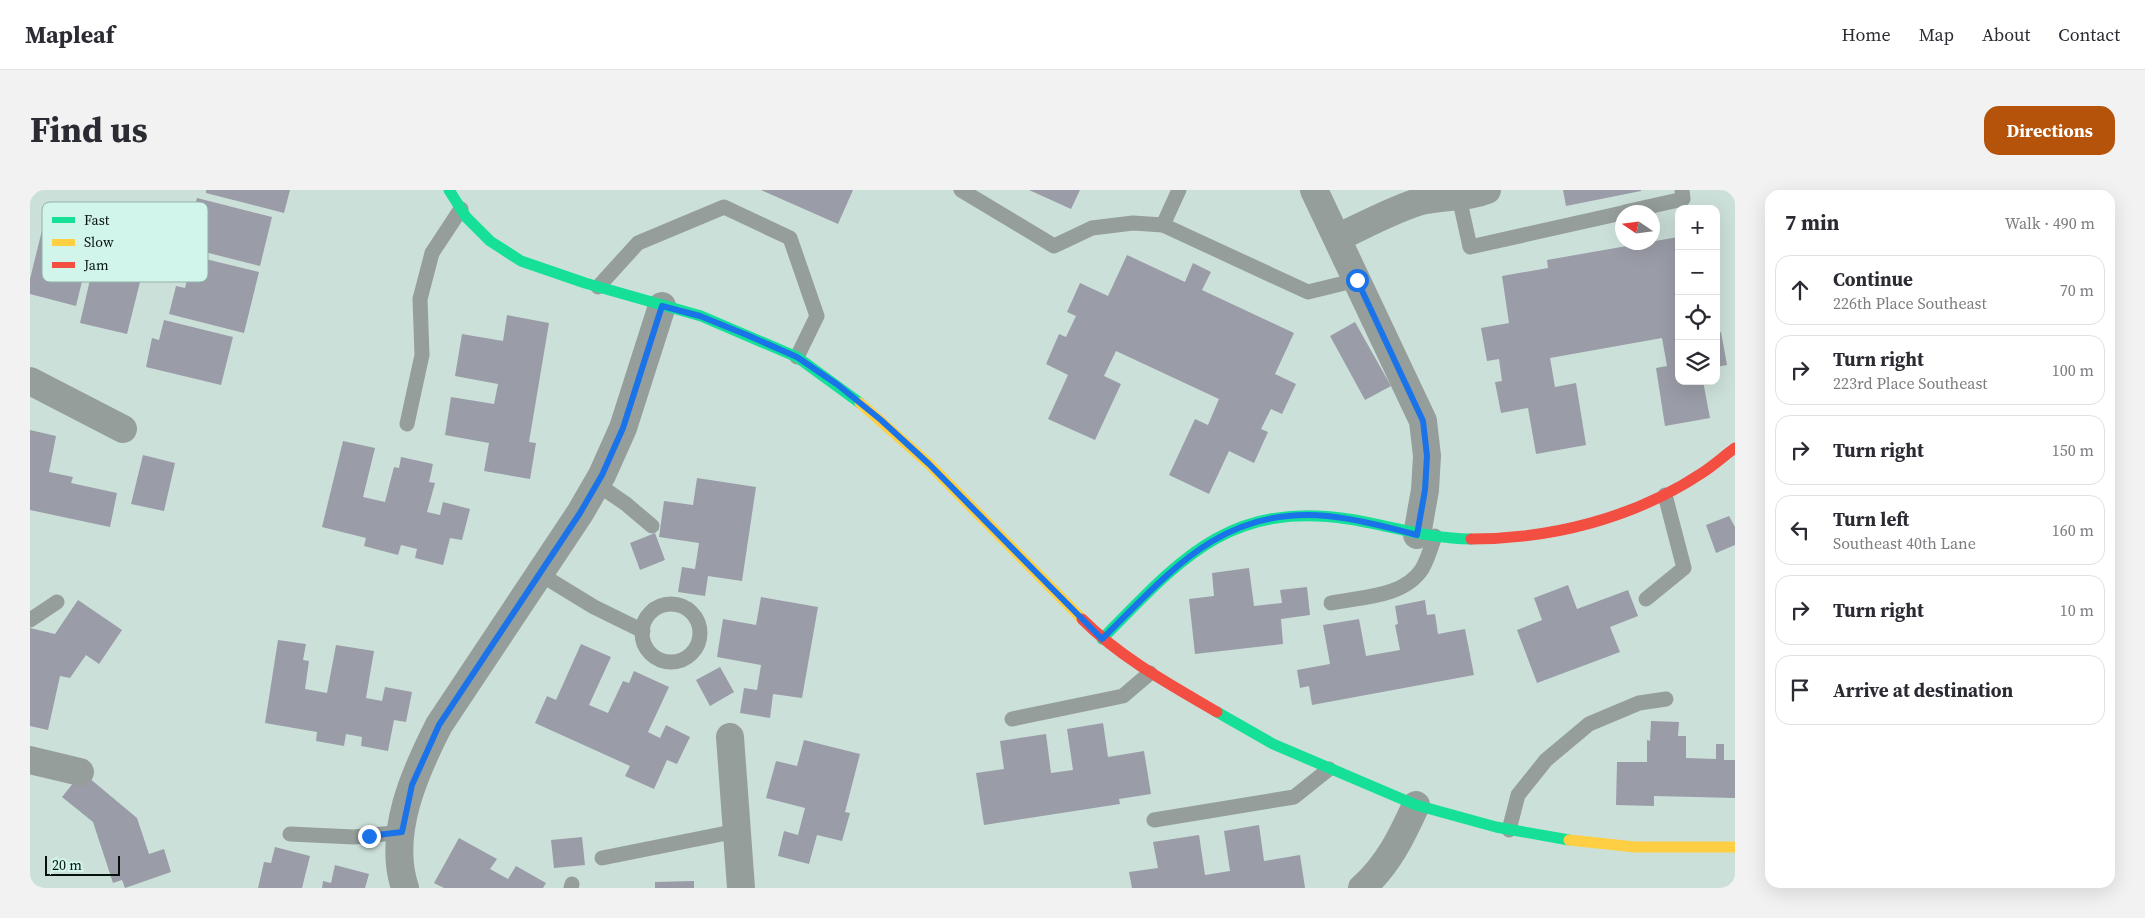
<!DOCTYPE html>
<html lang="en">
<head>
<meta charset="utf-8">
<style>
  :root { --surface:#fff; --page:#f2f2f3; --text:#2b2b33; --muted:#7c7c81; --line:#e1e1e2; --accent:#b45309 }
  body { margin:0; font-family:"Source Serif 4",serif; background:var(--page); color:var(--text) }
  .controls { position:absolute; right:15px; top:15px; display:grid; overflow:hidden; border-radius:10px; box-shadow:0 5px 20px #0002 }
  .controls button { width:45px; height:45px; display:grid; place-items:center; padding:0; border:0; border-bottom:1px solid var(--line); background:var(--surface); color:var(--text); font:25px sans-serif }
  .compass { position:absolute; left:1585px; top:15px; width:45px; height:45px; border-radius:50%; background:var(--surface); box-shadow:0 5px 20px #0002; rotate:283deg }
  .scale { position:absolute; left:15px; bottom:12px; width:75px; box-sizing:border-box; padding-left:5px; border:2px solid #05120e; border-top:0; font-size:14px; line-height:18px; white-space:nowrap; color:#05120e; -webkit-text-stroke:4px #d1f5ea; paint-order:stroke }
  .stop { position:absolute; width:15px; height:15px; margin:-11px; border:4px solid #1a73e8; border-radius:50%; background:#fff }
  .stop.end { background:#1a73e8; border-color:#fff; box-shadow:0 1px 5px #0008 }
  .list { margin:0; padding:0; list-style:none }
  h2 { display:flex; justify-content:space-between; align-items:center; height:65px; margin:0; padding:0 20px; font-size:21px }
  h2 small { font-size:16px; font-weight:400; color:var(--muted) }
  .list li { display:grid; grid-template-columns:32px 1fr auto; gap:15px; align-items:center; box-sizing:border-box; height:70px; margin:0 10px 10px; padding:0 10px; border:1px solid var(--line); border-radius:15px }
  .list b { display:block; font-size:19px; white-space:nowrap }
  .list p { margin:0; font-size:16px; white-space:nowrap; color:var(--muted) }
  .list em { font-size:16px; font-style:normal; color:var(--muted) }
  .icon { flex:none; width:28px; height:28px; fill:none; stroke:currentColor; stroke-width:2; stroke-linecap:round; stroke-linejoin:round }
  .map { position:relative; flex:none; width:1705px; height:698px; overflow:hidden; border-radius:15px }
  header { display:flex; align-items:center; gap:30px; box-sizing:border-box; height:70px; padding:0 25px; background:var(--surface); border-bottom:1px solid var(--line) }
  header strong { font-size:24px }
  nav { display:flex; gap:28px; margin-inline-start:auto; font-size:18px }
  .intro { display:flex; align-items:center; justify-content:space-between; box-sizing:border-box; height:120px; padding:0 30px }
  h1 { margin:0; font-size:35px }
  .button { padding:12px 22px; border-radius:15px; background:var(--accent); color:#fff; font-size:18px; font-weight:700 }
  main { display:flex; gap:30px; padding:0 30px }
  aside { flex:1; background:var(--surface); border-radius:15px; box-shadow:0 5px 20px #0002 }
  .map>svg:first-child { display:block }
  .building { fill:#9a9ca7 }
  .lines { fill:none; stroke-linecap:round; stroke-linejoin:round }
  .lane { stroke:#959e9b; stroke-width:15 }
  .street { stroke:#959e9b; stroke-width:28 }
  .fast { stroke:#16e098; stroke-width:11 }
  .slow { stroke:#ffcf43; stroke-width:11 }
  .jam { stroke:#f24e42; stroke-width:11 }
  .route { stroke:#1a73e8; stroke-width:6 }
  .key { fill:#d1f5ea; stroke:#94b1a8; stroke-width:1 }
  .key-label { font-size:14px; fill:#05120e }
</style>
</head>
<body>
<header>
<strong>Mapleaf</strong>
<nav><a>Home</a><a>Map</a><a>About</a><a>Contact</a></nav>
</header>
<div class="intro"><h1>Find us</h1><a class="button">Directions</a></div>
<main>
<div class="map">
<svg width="1705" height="698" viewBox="0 0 1705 698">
  <rect width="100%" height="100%" fill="#cce0da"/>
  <!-- building -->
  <g class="building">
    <polygon points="176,0 260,0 254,23 176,3"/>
    <polygon points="731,0 823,0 808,34"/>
    <polygon points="999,0 1050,0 1041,19"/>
    <polygon points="1533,0 1611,0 1611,1 1536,16"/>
    <polygon points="167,8 242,27 230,76 155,57"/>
    <polygon points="15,28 44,35 43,41 63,46 46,116 0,104 0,89"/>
    <polygon points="91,45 120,52 97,144 50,133 68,55 87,60"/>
    <polygon points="1648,47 1649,191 1673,191 1680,228 1635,236 1626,178 1637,176 1632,148 1520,168 1525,197 1546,193 1556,255 1506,264 1498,218 1471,223 1465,192 1472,191 1469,169 1457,171 1451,138 1479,133 1472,86 1518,78 1517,70"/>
    <polygon points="1097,65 1155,92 1163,73 1181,82 1172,100 1264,143 1245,184 1266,194 1252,224 1241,219 1231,239 1238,242 1224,273 1199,261 1179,304 1139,285 1165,229 1178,235 1189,209 1086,161 1074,186 1091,194 1065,250 1018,229 1038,185 1016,174 1029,144 1036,147 1046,126 1037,122 1050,93 1078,106"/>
    <polygon points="163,66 229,82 214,143 139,124 146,96 155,98"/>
    <polygon points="477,125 519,133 499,252 506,253 500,289 454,281 459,253 415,245 421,207 464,214 468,194 425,186 432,144 473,151"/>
    <polygon points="134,130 203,147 191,195 116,177 122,148 129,150"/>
    <polygon points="1325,132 1361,196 1335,210 1300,146"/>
    <polygon points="1691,142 1697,175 1686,177 1686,143"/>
    <polygon points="0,240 26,246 19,282 43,287 41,293 87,303 80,337 0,320"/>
    <polygon points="313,251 345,258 333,307 355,312 364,277 369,278 371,267 403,274 399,292 405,293 397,322 410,325 413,312 440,319 432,350 420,348 413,375 385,368 387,359 371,355 368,365 334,356 336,348 292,337"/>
    <polygon points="113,265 145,273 134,321 101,314"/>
    <polygon points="667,288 726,297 712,391 678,386 675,406 648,402 652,377 665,379 669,353 629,347 634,311 663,315"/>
    <polygon points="1699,326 1705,337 1705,355 1686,363 1676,335"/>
    <polygon points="625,343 635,370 610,380 600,353"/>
    <polygon points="1219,378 1224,416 1252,413 1250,400 1277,397 1280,425 1251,429 1253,454 1165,464 1159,409 1184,406 1182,383"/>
    <polygon points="1538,395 1547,419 1598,400 1608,426 1580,437 1590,462 1507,493 1487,440 1512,430 1504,408"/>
    <polygon points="731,407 788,417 772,508 743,504 740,528 710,523 714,498 727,500 731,475 687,467 693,429 726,435"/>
    <polygon points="48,410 92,440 69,474 56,465 40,488 30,486 18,540 0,536 0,438 25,444"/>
    <polygon points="1395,410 1397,425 1405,424 1408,444 1435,439 1444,485 1282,515 1279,496 1270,498 1267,480 1300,474 1293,435 1329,429 1336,466 1370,460 1365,435 1368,434 1365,416"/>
    <polygon points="248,450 276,454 273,470 279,471 275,499 297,503 306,455 344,461 336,508 352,511 355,497 382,502 376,532 364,530 358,561 331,556 332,547 316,544 314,556 286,551 287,542 235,533"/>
    <polygon points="551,454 581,467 559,515 578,523 593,491 599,493 604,481 639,497 618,542 630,548 636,535 660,547 647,574 637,570 624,599 595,586 600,576 505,533 517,506 526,510"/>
    <polygon points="690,477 704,502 680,516 666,490"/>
    <polygon points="1621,531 1649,532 1648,546 1656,546 1656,568 1686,569 1686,554 1694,554 1694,570 1705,570 1705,608 1624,606 1624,616 1586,615 1587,572 1617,572 1617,550 1620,551"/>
    <polygon points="1073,533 1078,567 1114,561 1121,604 1089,609 1090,614 954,635 946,583 974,579 970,551 1016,544 1021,583 1043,580 1037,539"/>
    <polygon points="774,550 830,564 815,622 820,623 812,651 787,645 779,674 748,666 754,641 768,645 775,618 736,608 746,571 767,576"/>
    <polygon points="52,582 107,628 119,664 134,659 141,682 95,698 92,690 83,693 63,632 32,607"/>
    <polygon points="1229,635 1234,671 1270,665 1275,698 1102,698 1099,682 1128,678 1123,652 1169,645 1175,685 1200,681 1194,641"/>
    <polygon points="552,647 555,675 524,678 521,650"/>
    <polygon points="429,648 467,669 460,679 478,689 486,676 516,693 513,698 414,698 404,693"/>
    <polygon points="245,657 280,666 272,698 228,698 234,672 241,673"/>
    <polygon points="305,675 339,684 335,698 292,698 293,691 301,693"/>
    <polygon points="664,691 664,698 625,698 625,692"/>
  </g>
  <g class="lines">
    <!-- lane -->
    <g class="lane">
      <polyline points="931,0 1024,56 1062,38 1103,33 1133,35"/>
      <polyline points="1149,0 1133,35 1278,102 1327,90"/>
      <polyline points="1429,7 1440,57 1592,23"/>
      <polyline points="1595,22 1653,9 1652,0"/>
      <polyline points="568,97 608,53 694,17 760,48 787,126 767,167"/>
      <polyline points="377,234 392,165 390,109 402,63 431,19"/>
      <polyline points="567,294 596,314 622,336"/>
      <polyline points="510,384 564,417 613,441"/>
      <polyline points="1616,409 1654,378 1635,305"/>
      <path d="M 1301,413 C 1332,407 1374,407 1392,379 C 1398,369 1401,357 1405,346"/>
      <circle cx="641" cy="443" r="29"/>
      <polyline points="0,430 27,412"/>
      <polyline points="982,529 1093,506 1120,483"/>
      <polyline points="1124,630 1264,607 1299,579"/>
      <polyline points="1479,640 1488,605 1516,570 1559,534 1609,513 1636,509"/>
      <polyline points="260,644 324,647 372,642"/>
      <polyline points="572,668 707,641"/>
      <polyline points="541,698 542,694"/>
    </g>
    <!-- street -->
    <g class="street">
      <polyline points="1284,0 1393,231 1397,266 1395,300 1387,345"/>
      <path d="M 1307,48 C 1333,36 1360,21 1388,12 C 1411,5 1435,9 1457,0"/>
      <polyline points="0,191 93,239"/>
      <polyline points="700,547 711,698"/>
      <polyline points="0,570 50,582"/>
      <path d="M 375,698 C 357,644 385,582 409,535 L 550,323 L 572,285 L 593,238 L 632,116"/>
      <path d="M 1332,698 C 1358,675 1372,646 1386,615"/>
    </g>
    <!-- fast -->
    <g class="fast">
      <polyline points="419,0 436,27 460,51 491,71 555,93 671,126 767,167 830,213"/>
      <path d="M 1072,449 C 1149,371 1197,311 1318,329 C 1359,335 1398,349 1441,349"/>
      <polyline points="1187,522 1243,554 1386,615 1466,637 1539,650"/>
    </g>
    <!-- slow -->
    <g class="slow">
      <polyline points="830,213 899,274 1052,429"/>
      <polyline points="1539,650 1605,657 1705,657"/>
    </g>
    <!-- jam -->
    <g class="jam">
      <path d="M 1441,349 C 1522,349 1604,328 1672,283 C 1683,276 1694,266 1705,258"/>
      <path d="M 1052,429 C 1091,468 1139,494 1187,522"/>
    </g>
  </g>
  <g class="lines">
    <!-- route -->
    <path class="route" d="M 339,646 L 372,642 L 382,595 L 409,535 L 550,323 L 572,285 L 593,238 L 632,116 L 670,126 L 717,145 L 767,167 L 808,195 L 851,230 L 899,274 L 1072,449 C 1140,382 1192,316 1297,326 C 1328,329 1358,337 1387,345 L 1395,300 L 1397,266 L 1393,231 L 1327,90"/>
  </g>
  <!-- legend -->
  <rect x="12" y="12" width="166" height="80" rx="8" class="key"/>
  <rect x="22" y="27" width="23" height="6" fill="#16e098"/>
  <rect x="22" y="49" width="23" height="7" fill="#ffcf43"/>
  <rect x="22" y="72" width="23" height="6" fill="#f24e42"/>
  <g class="key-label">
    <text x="54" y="35">Fast</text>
    <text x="54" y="57">Slow</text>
    <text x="54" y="80">Jam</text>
  </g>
</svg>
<div class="controls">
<button>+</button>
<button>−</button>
<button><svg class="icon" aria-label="locate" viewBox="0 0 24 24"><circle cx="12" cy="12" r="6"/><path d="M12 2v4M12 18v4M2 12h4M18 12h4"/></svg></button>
<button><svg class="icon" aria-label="layers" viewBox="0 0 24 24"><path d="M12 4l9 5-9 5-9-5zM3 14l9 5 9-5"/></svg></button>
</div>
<svg class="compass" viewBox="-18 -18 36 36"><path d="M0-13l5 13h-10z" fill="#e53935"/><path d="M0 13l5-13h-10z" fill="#7c7c81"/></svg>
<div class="scale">20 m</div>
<div class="stop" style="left:1327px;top:90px"></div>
<div class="stop end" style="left:339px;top:646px"></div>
</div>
<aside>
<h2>7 min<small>Walk · 490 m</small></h2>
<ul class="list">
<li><svg class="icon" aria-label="ahead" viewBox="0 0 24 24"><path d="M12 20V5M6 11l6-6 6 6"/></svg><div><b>Continue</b><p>226th Place Southeast</p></div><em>70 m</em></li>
<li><svg class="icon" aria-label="right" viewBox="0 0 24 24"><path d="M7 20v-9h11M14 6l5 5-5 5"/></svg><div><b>Turn right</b><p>223rd Place Southeast</p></div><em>100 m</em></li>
<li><svg class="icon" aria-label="right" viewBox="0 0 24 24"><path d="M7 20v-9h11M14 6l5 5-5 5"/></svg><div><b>Turn right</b></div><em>150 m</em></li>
<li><svg class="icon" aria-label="left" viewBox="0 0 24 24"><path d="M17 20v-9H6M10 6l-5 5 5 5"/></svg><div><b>Turn left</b><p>Southeast 40th Lane</p></div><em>160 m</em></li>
<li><svg class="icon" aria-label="right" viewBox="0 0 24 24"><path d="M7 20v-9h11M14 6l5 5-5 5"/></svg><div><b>Turn right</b></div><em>10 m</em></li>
<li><svg class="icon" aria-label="arrive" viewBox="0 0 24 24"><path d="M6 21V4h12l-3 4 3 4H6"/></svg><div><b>Arrive at destination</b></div></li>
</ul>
</aside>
</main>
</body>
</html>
